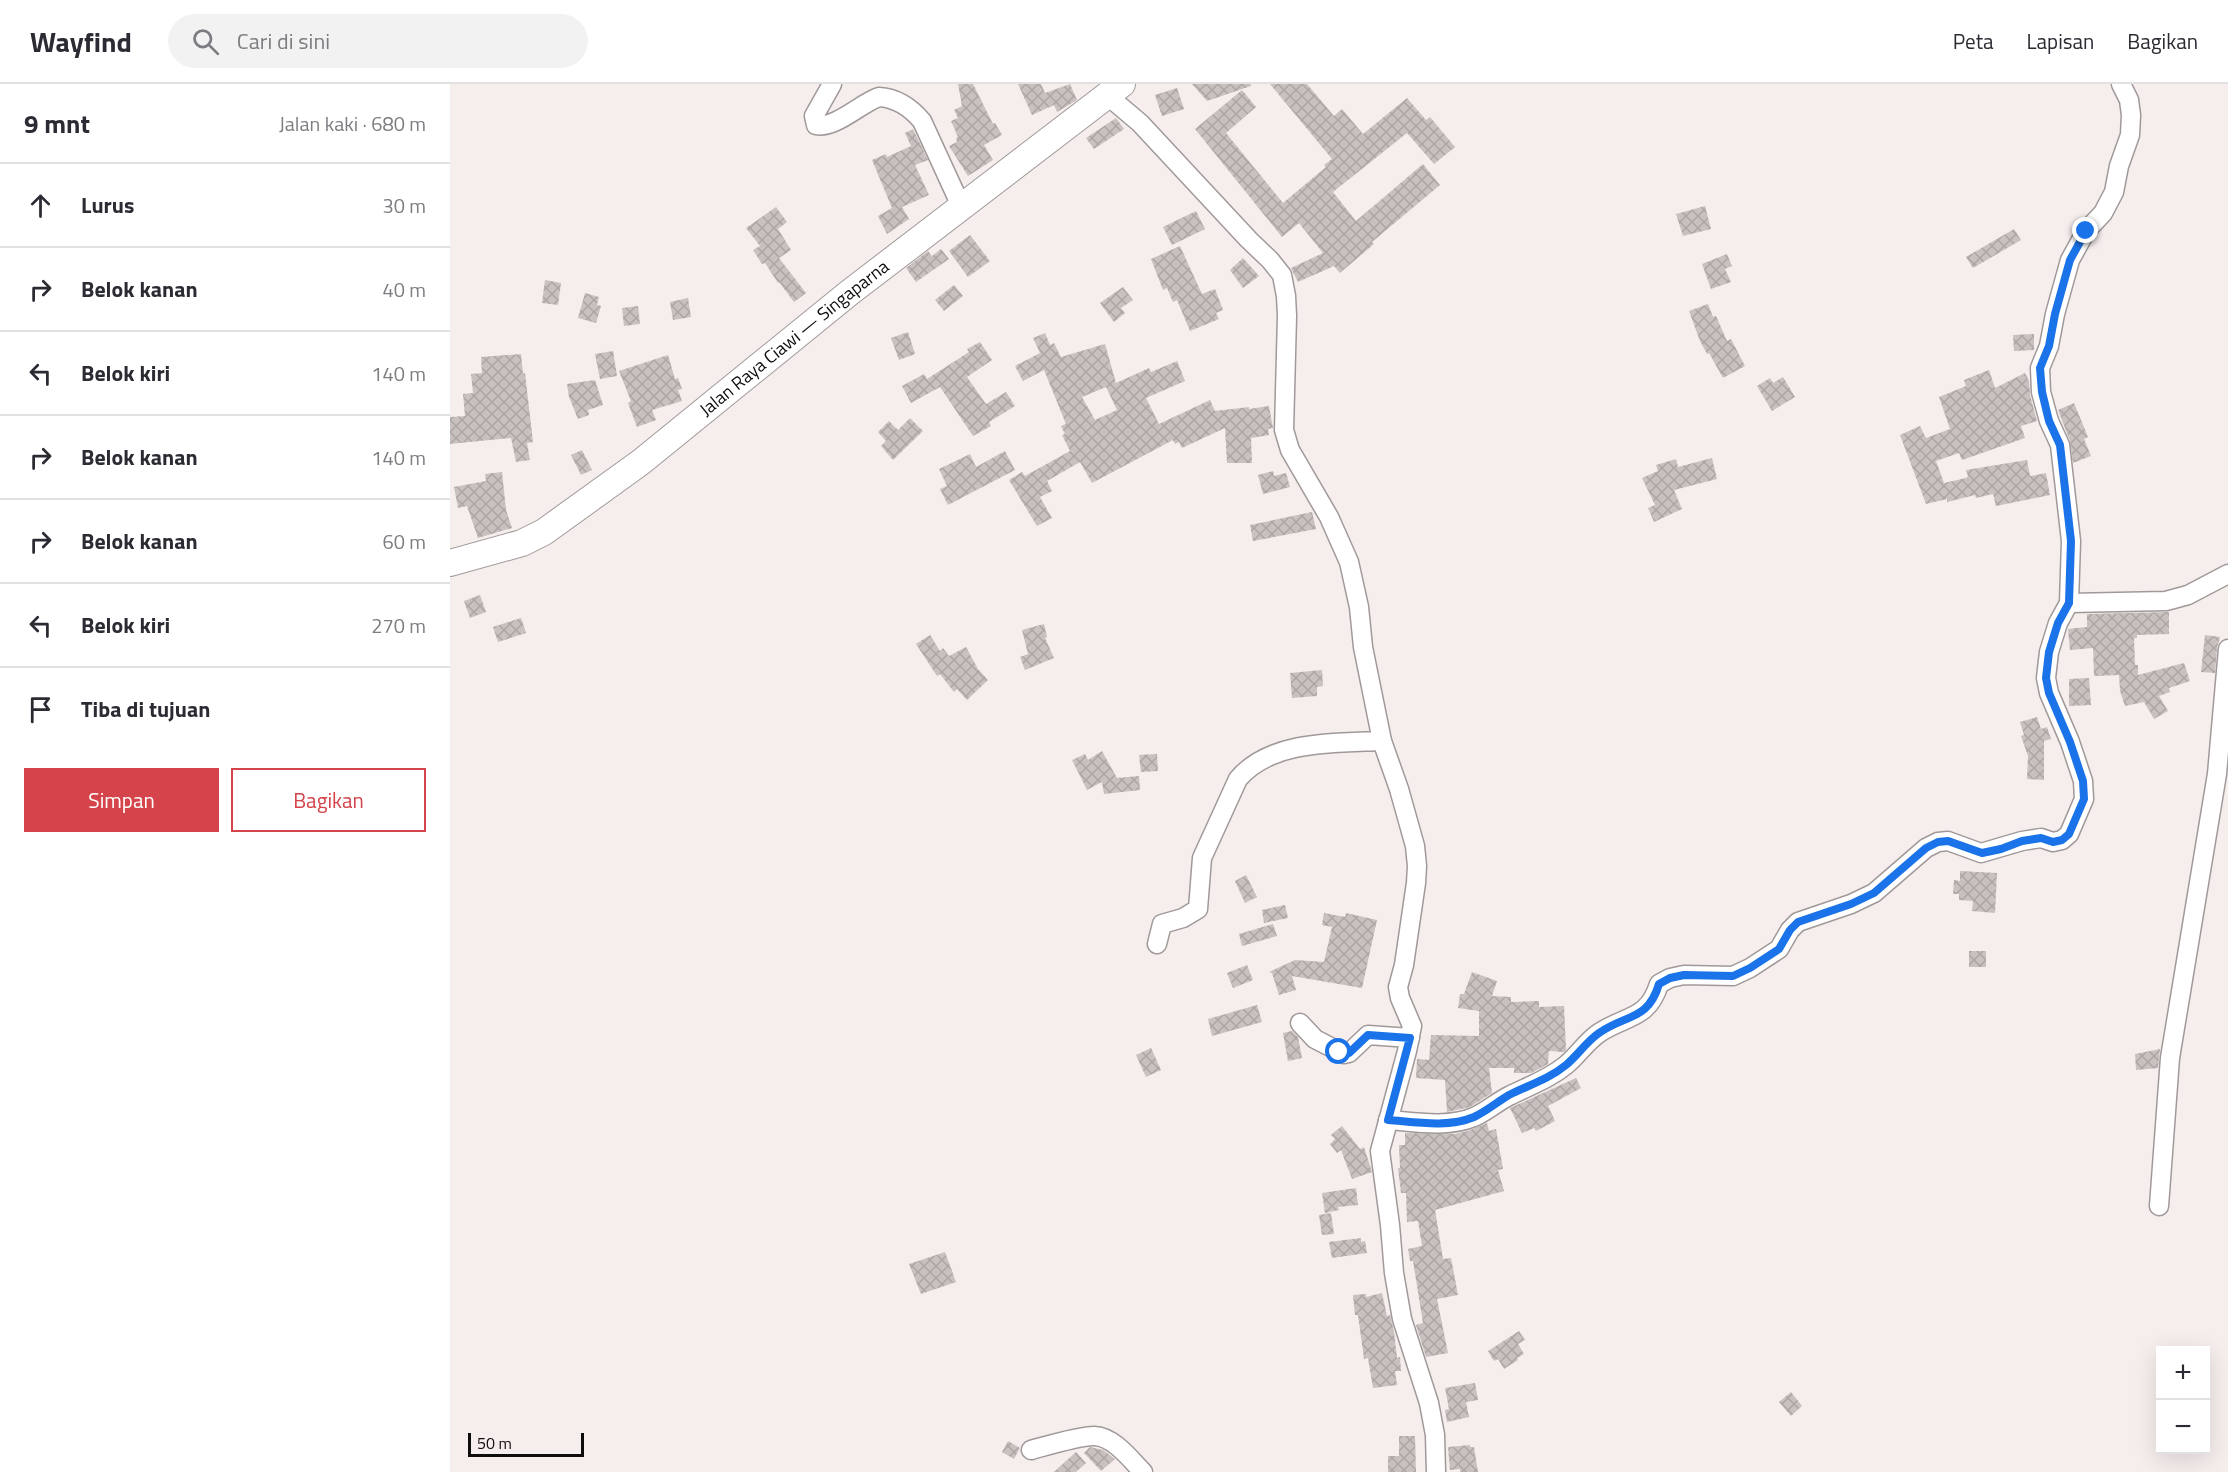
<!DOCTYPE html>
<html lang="id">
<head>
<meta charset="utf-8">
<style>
  :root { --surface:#fff; --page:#f2f2f3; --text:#2b2b33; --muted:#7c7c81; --line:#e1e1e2; --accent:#d4444a }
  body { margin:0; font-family:"Titillium Web",sans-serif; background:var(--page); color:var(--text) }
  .controls { position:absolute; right:18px; bottom:18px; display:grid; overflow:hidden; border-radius:0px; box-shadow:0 6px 24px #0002 }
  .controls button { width:54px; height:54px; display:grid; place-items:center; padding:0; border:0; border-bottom:2px solid var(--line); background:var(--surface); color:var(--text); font:30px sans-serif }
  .scale { position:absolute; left:18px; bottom:15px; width:116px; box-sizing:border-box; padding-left:6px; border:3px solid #0f0c0c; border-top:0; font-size:16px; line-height:21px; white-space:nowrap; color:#0f0c0c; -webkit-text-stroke:4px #f6eded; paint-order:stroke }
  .stop { position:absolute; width:18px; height:18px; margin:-14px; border:4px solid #1a73e8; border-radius:50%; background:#fff }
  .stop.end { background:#1a73e8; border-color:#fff; box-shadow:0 2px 6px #0008 }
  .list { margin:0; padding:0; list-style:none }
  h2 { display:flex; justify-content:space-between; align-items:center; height:78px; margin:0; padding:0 24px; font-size:26px }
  h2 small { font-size:20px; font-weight:400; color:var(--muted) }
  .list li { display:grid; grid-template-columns:39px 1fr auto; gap:18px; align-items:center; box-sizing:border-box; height:84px; padding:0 24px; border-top:2px solid var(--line) }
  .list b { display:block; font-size:22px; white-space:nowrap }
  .list em { font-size:20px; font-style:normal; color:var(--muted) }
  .actions { display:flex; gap:12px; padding:18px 24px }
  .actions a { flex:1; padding:14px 0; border:2px solid var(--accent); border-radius:0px; text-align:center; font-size:21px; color:var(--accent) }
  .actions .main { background:var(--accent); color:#fff }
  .icon { flex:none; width:33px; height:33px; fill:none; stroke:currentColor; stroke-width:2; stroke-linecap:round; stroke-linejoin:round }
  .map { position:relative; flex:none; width:1778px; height:1388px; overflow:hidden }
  header { display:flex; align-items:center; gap:36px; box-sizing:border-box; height:84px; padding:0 30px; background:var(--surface); border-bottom:2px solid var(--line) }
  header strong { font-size:28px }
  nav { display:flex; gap:33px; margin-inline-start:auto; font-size:21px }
  .search { width:420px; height:54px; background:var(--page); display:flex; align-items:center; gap:15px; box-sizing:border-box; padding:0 21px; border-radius:33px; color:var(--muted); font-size:22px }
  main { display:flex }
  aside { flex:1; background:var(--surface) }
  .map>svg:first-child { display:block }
  .building { fill:url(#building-cross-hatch); fill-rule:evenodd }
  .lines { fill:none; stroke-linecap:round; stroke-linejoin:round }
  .street-casing { stroke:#a19999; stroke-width:21 }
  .secondary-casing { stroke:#a19999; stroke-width:28 }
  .street { stroke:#fff; stroke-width:18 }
  .secondary { stroke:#fff; stroke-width:26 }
  .route { stroke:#1a73e8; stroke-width:8 }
  .labels { text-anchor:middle; stroke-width:4.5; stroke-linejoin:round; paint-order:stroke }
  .street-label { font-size:18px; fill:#0f0c0c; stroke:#f6eded }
</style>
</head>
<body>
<header>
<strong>Wayfind</strong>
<div class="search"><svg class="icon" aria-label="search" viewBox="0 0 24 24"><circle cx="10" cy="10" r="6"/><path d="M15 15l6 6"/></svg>Cari di sini</div>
<nav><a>Peta</a><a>Lapisan</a><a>Bagikan</a></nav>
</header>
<main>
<aside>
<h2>9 mnt<small>Jalan kaki · 680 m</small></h2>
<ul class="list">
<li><svg class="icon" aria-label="ahead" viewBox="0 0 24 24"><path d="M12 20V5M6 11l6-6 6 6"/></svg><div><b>Lurus</b></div><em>30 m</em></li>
<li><svg class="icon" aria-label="right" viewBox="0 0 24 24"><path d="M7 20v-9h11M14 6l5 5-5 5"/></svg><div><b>Belok kanan</b></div><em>40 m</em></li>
<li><svg class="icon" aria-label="left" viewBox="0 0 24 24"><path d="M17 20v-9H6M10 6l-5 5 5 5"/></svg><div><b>Belok kiri</b></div><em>140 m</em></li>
<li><svg class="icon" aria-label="right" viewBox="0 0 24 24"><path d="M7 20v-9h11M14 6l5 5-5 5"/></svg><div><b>Belok kanan</b></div><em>140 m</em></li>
<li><svg class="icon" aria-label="right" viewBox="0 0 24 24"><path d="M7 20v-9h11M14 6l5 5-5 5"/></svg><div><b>Belok kanan</b></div><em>60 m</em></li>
<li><svg class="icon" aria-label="left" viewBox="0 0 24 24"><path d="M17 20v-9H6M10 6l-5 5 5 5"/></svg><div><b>Belok kiri</b></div><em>270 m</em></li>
<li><svg class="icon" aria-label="arrive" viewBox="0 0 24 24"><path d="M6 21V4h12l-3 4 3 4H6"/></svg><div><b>Tiba di tujuan</b></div></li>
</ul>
<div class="actions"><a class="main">Simpan</a><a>Bagikan</a></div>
</aside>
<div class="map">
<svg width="1778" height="1388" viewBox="0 0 1778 1388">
  <defs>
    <pattern id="building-cross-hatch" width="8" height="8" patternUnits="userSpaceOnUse" patternTransform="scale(1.5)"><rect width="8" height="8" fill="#c9c1c0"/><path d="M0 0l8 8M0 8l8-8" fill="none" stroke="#aba5a4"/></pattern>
  </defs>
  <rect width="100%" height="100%" fill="#f6eded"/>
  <!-- building -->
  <g class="building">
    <polygon points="508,0 523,0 543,40 545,39 552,51 534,61 543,76 518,92 499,62 507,58 506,54 508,53 501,37 508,34 504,26 512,22"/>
    <polygon points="568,0 591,0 595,9 620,0 627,16 607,28 604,21 582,31"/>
    <polygon points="742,0 801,0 801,2 757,17"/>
    <polygon points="820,0 857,0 884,32 892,25 913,50 957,14 976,36 980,33 1005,63 984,80 957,49 883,108 906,137 973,80 990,101 922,158 924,160 890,189 884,182 848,198 841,184 873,169 849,139 832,153 745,45 792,6 806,23 776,49 833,119 876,83 874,81 882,75"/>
    <polygon points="727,4 734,25 712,32 705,11"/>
    <polygon points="666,34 674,45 644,65 636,54"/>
    <polygon points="463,45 478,76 465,81 479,111 452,123 459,135 437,150 428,132 442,124 422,76 436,70 437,73 461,62 455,49"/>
    <polygon points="1255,122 1261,145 1233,152 1226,130"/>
    <polygon points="326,123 337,138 328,145 341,166 329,174 356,209 344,218 329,198 328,199 315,179 312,180 303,166 310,162 296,144"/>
    <polygon points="746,127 755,145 722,161 713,143"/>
    <polygon points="1564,145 1571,156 1523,184 1516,173"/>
    <polygon points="520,151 540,177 518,193 499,167"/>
    <polygon points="730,162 752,210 765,205 773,226 766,229 769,235 740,247 727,216 723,218 717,204 713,206 701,175"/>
    <polygon points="491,165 499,175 466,198 456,184 478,167 482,172"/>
    <polygon points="1277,170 1282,182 1275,185 1281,198 1261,205 1252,180"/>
    <polygon points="793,174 809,192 793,204 780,186"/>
    <polygon points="95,196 111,199 108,221 92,219"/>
    <polygon points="504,201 513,212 494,227 485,216"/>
    <polygon points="673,203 683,216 671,224 675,229 664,238 650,219"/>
    <polygon points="135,209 149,213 147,221 151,222 146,239 128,234"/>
    <polygon points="238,214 241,233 223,236 220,218"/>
    <polygon points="1258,220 1263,233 1266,232 1277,257 1281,255 1295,282 1273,294 1259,269 1257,270 1250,257 1239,227"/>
    <polygon points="188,222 190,240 174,242 172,224"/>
    <polygon points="458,248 465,270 449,276 441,254"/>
    <path d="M 595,249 L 600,261 L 604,259 L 611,273 L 655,260 L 666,299 L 699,284 L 701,288 L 727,277 L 735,297 L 696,314 L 709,340 L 760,316 L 765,327 L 799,323 L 799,325 L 819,322 L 823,344 L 818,345 L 819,351 L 801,354 L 802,379 L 777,379 L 775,344 L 732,364 L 729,358 L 725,360 L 723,356 L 642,399 L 630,378 L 597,397 L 602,407 L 590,413 L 602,434 L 587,442 L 559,396 L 572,388 L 575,392 L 620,367 L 612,351 L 615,350 L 611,342 L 616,340 L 594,286 L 573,297 L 565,282 L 590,269 L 583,254 ZM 656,303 L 667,326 L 645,336 L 632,313 Z"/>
    <polygon points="1584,250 1584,266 1564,267 1563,251"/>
    <polygon points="530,258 542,276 517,293 536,320 556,308 565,322 539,338 541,342 523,352 490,303 461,319 452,302 474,290 477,295 519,268 517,265"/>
    <polygon points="163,267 167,292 150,295 145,270"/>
    <polygon points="71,270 73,290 75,289 83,358 77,359 80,376 66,378 61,354 0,360 0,333 15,332 13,310 23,309 21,290 32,289 31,273"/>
    <polygon points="218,271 225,295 228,294 232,305 228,306 232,317 202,326 206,336 187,343 178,319 181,317 169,287"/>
    <polygon points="1539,286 1545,304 1575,289 1579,297 1580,311 1587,337 1571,342 1575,354 1512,376 1509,369 1486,377 1494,399 1516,394 1518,392 1516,386 1577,376 1580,392 1596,389 1600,411 1546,422 1543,410 1526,414 1525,411 1497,418 1497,415 1476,420 1450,351 1470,342 1476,354 1500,345 1489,313 1516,302 1514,296"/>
    <polygon points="1333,293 1345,313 1322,327 1307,302 1320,294 1323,299"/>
    <polygon points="145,296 153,321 138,326 139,331 128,335 119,313 117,300"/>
    <polygon points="1624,319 1638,353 1634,355 1641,372 1623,379 1620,357 1608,326"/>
    <polygon points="460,334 473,347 443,376 431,362 436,357 428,348 439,337 448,346"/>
    <polygon points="132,366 142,386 131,391 121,371"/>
    <polygon points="555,367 565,386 498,421 490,405 497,402 489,385 520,370 526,383"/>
    <polygon points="1262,374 1267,395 1224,406 1232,425 1204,438 1198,424 1205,421 1192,394 1208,387 1206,381 1226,375 1228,383"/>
    <polygon points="823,387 824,392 836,389 840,403 813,410 808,391"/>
    <polygon points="52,388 56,426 62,444 28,454 17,422 8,424 4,403 36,397 35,390"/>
    <polygon points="862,428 866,445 803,457 800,441"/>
    <polygon points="30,511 36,528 20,534 14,517"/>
    <polygon points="1719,528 1719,550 1687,551 1687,554 1684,554 1685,581 1688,581 1688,591 1734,579 1740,597 1719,604 1720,608 1709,612 1718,627 1704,635 1694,618 1675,622 1670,607 1669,591 1644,592 1643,564 1620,566 1618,545 1637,543 1637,530"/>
    <polygon points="71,534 76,549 48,558 43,543"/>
    <polygon points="594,540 597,553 595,554 604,574 575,586 570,573 578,570 572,546"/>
    <polygon points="480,551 490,567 493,564 499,572 516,563 528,585 538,596 517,616 507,605 504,608 490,590 487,592 466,560"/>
    <polygon points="1755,551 1770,553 1767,564 1765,589 1751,588"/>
    <polygon points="872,586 873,602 867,603 867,612 842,614 840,589"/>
    <polygon points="1639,594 1641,621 1619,622 1619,595"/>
    <polygon points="1587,633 1591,645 1597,643 1601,655 1594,657 1594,696 1577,695 1578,672 1571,652 1574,651 1570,638"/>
    <polygon points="652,667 667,694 689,692 690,706 654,710 652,698 637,706 622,676 635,670 638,676"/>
    <polygon points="707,670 708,687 691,688 689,671"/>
    <polygon points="1510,787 1547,789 1545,829 1522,827 1523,817 1509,816 1509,810 1503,810 1504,796 1510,797"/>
    <polygon points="796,791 807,813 795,819 785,797"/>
    <polygon points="835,821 838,834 814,839 812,826"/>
    <polygon points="874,829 895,833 896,829 927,836 912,904 842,892 846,906 829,911 822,889 819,888 845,876 874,878 882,843 872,841"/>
    <polygon points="823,840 827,852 792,862 789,850"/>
    <rect x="1519" y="867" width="17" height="16"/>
    <polygon points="797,881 803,896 783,904 777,889"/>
    <polygon points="1022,888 1047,897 1042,912 1061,913 1061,918 1089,917 1089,923 1114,922 1116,966 1114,968 1099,967 1098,980 1081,989 1064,989 1064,984 1039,984 1042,1009 1020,1023 997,1028 995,996 966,994 967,975 979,976 981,951 1029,952 1029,927 1008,924 1010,910 1014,910"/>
    <polygon points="807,921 812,938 762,952 758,935"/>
    <polygon points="842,947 848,953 852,974 838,977 833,949"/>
    <polygon points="701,964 711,986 696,993 686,971"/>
    <polygon points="1710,965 1708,984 1686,986 1685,970"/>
    <polygon points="1126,994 1131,1004 1098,1022 1105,1037 1086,1047 1084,1044 1072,1049 1060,1024"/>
    <polygon points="1037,1039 1039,1047 1046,1045 1053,1085 1048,1086 1054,1107 985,1126 993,1175 1001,1174 1008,1211 987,1215 998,1269 976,1273 966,1241 973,1239 963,1177 960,1177 958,1165 972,1162 968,1137 957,1138 956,1109 951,1109 948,1084 950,1084 949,1061 955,1061 955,1049 1004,1050 1018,1047"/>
    <polygon points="892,1042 910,1065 914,1063 922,1088 902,1095 891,1066 887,1069 880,1060 885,1055 881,1051"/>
    <polygon points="906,1104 908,1121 888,1123 889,1126 875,1129 872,1109"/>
    <polygon points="881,1129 884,1150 872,1151 869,1131"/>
    <polygon points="911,1154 911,1158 915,1157 917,1169 882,1174 879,1158"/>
    <polygon points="495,1168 506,1198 471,1210 459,1180"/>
    <polygon points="932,1209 937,1232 940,1231 944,1248 947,1274 950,1273 951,1287 945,1287 947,1301 923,1304 918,1274 914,1275 908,1231 905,1231 903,1211 916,1210 916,1213"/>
    <polygon points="1069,1247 1075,1256 1068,1260 1074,1270 1067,1274 1068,1276 1054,1285 1048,1275 1044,1277 1038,1267"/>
    <polygon points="1025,1299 1028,1316 1016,1318 1019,1333 997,1338 995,1326 999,1325 995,1304"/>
    <polygon points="1341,1308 1352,1322 1341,1332 1329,1318"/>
    <polygon points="949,1352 965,1352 966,1388 938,1388 938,1372 949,1372"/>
    <polygon points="558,1357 570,1364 564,1375 552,1368"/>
    <polygon points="1020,1361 1020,1363 1024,1363 1028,1388 1010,1388 1010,1385 1000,1386 998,1363"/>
    <polygon points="640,1363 653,1366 665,1375 651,1387 634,1369"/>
    <polygon points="626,1368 636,1379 626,1388 604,1388"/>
  </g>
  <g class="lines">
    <!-- street casing -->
    <g class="street-casing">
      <g id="street">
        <path d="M 382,0 L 364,32 L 366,41 C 385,45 411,19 429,13 C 446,14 461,24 472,37 L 511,122"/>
        <polyline points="658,12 690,39 799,156 820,176 832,191 836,212 837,232 834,346 840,366 879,433 899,478 909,523 913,563 932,657 949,705 965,762 967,782 966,799 954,881 948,903 950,914 962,942 957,967 930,1067 940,1141 944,1189 952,1235 979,1319 985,1351 986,1388"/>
        <polyline points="1619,519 1716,517 1738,511 1778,490"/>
        <path d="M 707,860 L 712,840 L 733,834 L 748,825 L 752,774 L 788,695 C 821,656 885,659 932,657"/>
        <polyline points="850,939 865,955 894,970 899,969 918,951 960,954"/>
        <path d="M 938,1036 C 965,1038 998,1044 1024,1033 C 1037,1027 1047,1018 1059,1012 C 1079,1002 1099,995 1116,981 C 1128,971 1136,958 1149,949 C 1176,931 1198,936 1209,900 L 1220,894 L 1234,891 L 1283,892 L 1300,884 L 1329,865 L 1340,846 L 1348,838 L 1401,820 L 1424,809 L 1476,764 L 1488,758 L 1498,757 L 1531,769 L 1572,757 L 1591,754 L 1603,758 L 1612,756 L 1619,750 L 1634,715 L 1633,697 L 1620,658 L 1599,609 L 1596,594 L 1599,568 L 1608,539 L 1619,519 L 1621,457 L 1610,361 L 1599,337 L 1591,308 L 1590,284 L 1599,262 L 1605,230 L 1620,176 L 1636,147 L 1653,129 L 1664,108 L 1669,82 L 1680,51 L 1681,31 L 1679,16 L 1671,0"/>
        <polyline points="1709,1122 1720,974 1767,690 1778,565"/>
        <path d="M 581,1366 C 596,1362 632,1351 645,1352 C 664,1353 681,1376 693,1388"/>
      </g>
    </g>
    <!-- secondary casing -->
    <g class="secondary-casing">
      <g id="secondary">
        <path id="s1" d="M 0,479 L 72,459 L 94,448 L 191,378 L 399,209 L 672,0"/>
      </g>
    </g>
    <!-- street -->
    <use href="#street" class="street"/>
    <!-- secondary -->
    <use href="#secondary" class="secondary"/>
  </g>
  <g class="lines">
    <!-- route -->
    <path class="route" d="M 889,968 L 899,969 L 918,951 L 960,954 L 938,1036 C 965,1038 998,1044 1024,1033 C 1037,1027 1047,1018 1059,1011 C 1079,1001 1099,995 1116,981 C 1128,971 1136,958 1149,949 C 1176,930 1198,937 1209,900 L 1220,894 L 1234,891 L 1283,892 L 1300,884 L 1329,865 L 1340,846 L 1348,838 L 1401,820 L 1424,809 L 1476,764 L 1488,758 L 1498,757 L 1532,769 L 1551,765 L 1572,757 L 1591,754 L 1603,758 L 1612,756 L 1619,750 L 1634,715 L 1633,697 L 1620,658 L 1599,609 L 1596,594 L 1599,568 L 1608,539 L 1619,519 L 1621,457 L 1610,361 L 1599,337 L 1592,308 L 1590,284 L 1599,262 L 1605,230 L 1620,176 L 1636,147"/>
  </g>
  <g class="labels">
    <!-- street labels -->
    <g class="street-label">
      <text dy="6" stroke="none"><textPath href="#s1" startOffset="416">Jalan Raya Ciawi — Singaparna</textPath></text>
    </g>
  </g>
</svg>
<div class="controls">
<button>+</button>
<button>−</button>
</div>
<div class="scale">50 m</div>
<div class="stop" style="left:889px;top:968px"></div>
<div class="stop end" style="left:1636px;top:147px"></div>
</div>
</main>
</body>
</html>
